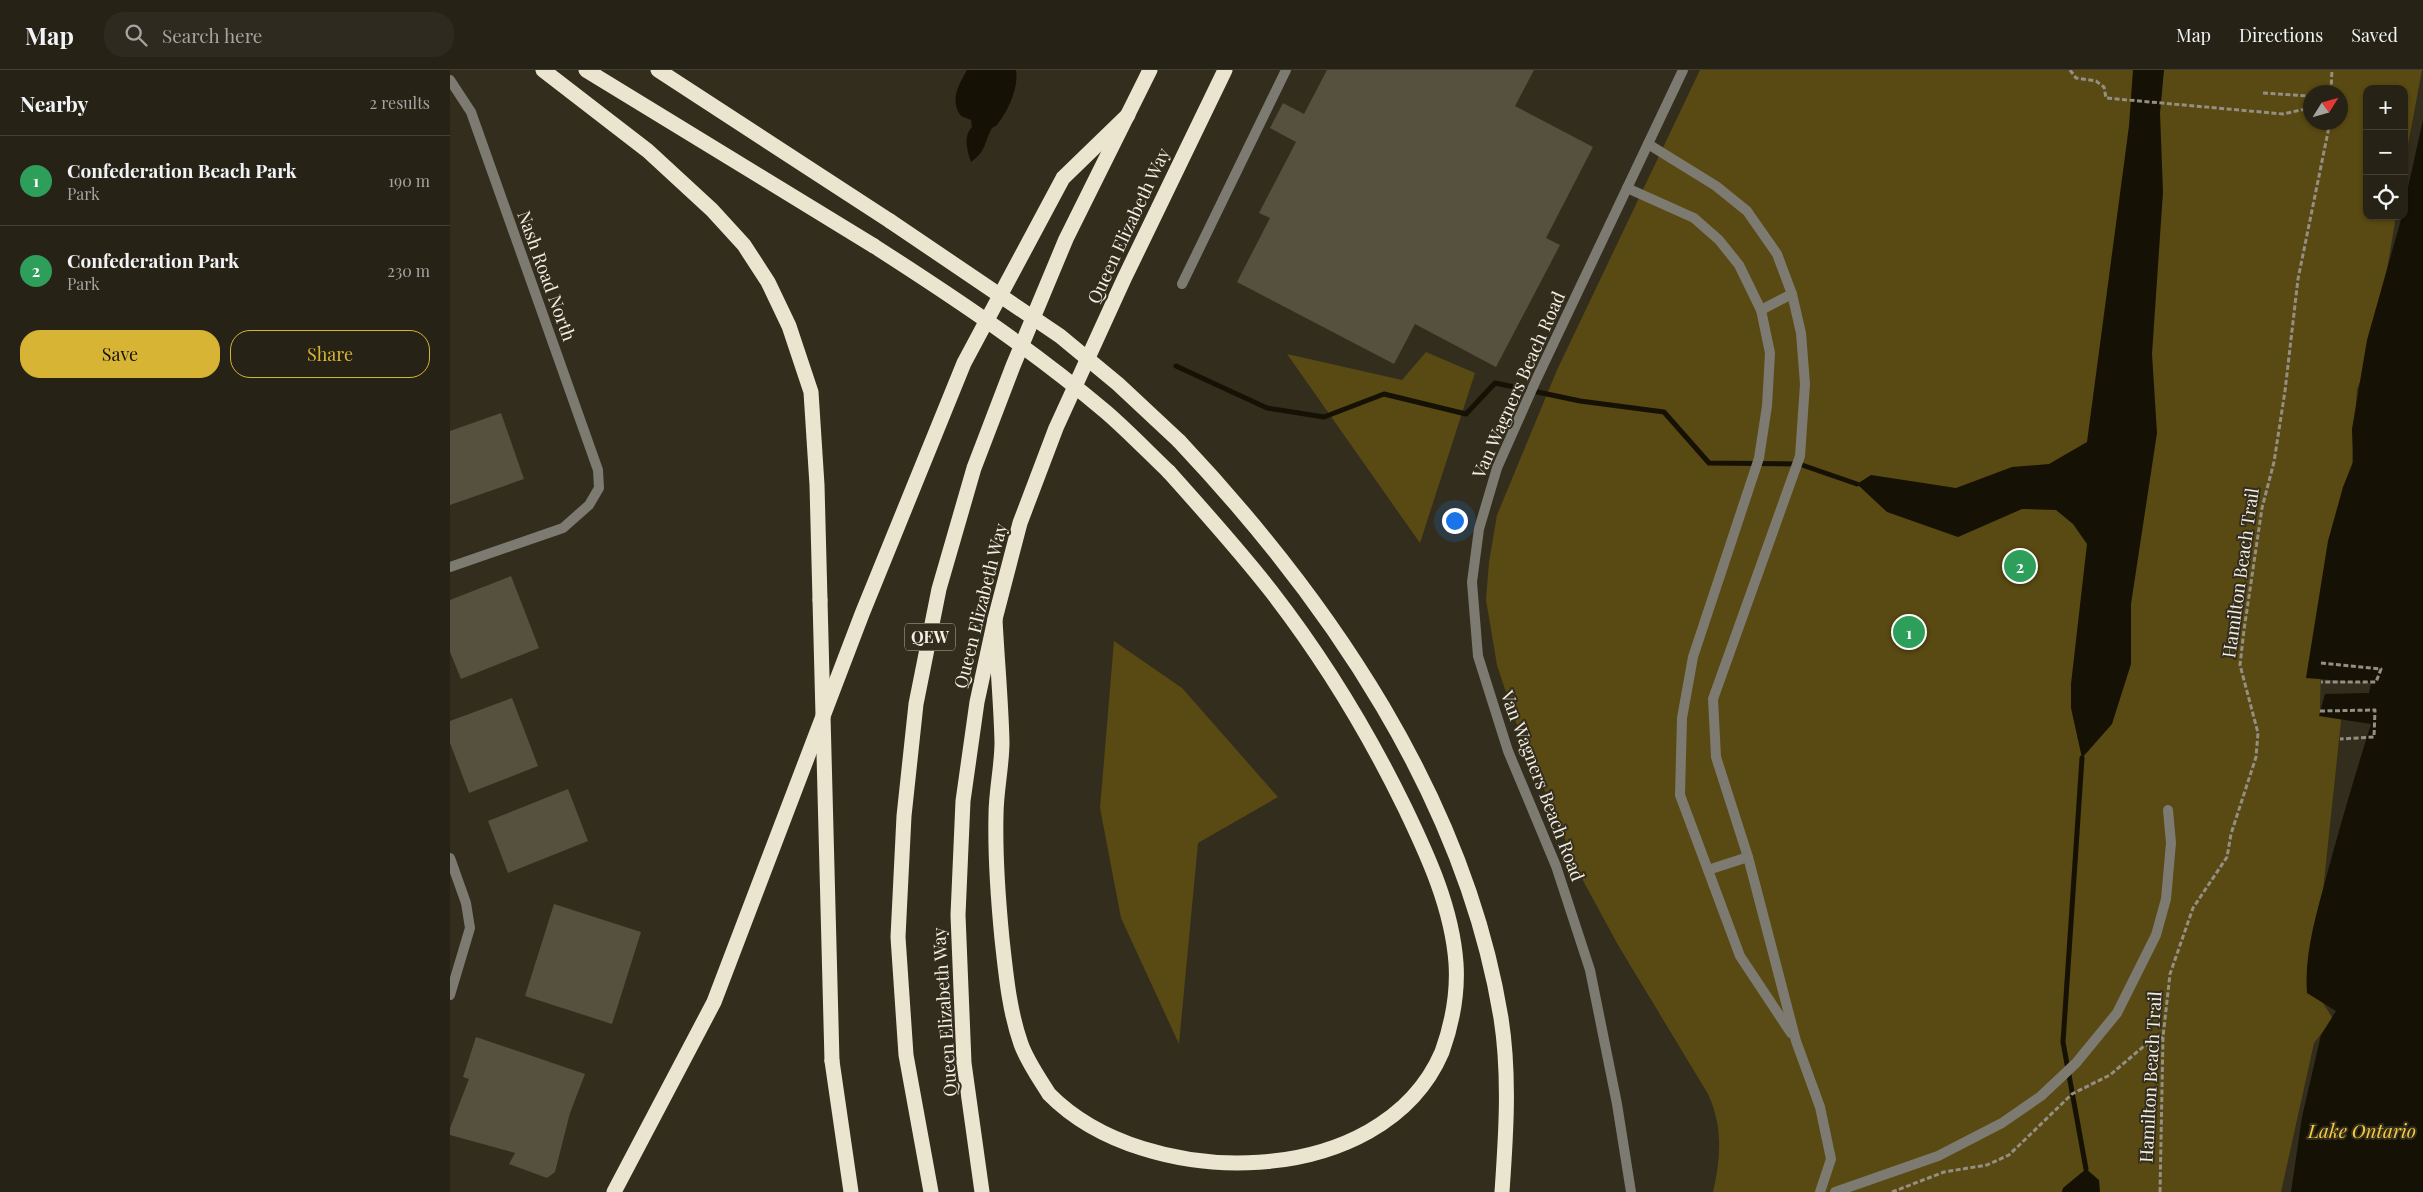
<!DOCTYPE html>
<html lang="en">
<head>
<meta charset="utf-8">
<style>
  :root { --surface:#262216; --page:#2e2a1f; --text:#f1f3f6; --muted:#a4a4a1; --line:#423f35; --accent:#d8b434 }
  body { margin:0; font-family:"Playfair Display",serif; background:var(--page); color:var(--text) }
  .controls { position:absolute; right:15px; top:15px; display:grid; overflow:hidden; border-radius:10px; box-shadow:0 1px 4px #0004 }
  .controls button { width:45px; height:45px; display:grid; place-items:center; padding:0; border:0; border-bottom:1px solid var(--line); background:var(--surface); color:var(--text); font:25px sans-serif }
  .compass { position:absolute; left:1853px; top:15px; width:45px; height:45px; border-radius:50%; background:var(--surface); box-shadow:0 1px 4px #0004; rotate:53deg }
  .you { position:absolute; left:1004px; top:450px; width:18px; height:18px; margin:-12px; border:4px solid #fff; border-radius:50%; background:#1a73e8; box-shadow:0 0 0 8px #1a73e833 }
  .badge { display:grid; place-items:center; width:32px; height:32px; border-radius:50%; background:var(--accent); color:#fff; font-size:16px; font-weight:700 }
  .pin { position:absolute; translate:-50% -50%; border:2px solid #fff; box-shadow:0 1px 5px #0006 }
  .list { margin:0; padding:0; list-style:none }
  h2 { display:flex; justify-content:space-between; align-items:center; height:65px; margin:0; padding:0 20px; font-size:21px }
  h2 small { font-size:16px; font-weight:400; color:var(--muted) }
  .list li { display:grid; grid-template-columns:32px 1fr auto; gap:15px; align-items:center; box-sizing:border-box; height:90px; padding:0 20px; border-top:1px solid var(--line) }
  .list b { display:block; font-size:19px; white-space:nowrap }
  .list p { margin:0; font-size:16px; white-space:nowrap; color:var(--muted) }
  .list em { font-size:16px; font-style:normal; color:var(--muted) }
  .actions { display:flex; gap:10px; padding:15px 20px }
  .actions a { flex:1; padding:11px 0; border:1px solid var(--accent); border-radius:20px; text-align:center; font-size:18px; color:var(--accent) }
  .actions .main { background:var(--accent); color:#111 }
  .icon { flex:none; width:28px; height:28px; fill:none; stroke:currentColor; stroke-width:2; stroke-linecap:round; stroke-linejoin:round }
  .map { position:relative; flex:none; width:1973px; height:1122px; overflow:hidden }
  header { display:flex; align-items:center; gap:30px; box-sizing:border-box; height:70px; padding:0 25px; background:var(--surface); border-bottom:1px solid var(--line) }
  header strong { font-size:24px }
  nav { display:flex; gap:28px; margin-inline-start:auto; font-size:18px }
  .search { width:350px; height:45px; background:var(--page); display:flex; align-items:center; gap:12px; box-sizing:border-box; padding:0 18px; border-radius:20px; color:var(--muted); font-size:19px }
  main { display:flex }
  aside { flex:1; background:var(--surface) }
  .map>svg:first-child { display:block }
  .green { fill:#594912; fill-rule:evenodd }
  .water { fill:#161105 }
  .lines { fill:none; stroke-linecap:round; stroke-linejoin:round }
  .stream { stroke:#161105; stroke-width:5 }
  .building { fill:#56503e }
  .path { stroke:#948f82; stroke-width:3; stroke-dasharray:5 2.5; stroke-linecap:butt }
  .service { stroke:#7d7a71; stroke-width:10 }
  .minor { stroke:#7d7a71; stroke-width:10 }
  .tertiary { stroke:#7d7a71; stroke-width:10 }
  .motorway { stroke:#ebe5cf; stroke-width:15 }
  .motorway-bridge { stroke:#ebe5cf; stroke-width:15 }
  .labels { text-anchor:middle; stroke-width:4; stroke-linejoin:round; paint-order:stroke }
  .shield { fill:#332d1d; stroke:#b9b5a9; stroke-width:1 }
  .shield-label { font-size:16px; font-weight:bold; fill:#f3efe5 }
  .street-label { font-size:18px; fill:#f3efe5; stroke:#332d1d }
  .water-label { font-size:19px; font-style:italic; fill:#f6cc3b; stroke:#332d1d }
</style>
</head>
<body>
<header>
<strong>Map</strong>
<div class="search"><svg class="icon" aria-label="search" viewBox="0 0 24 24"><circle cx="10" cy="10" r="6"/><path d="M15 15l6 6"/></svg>Search here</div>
<nav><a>Map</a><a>Directions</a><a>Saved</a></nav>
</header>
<main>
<aside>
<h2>Nearby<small>2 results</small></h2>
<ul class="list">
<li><span class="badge" style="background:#2e9e5b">1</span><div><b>Confederation Beach Park</b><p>Park</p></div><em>190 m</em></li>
<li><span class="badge" style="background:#2e9e5b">2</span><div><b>Confederation Park</b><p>Park</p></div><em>230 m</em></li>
</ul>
<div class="actions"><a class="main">Save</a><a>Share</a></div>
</aside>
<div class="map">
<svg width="1973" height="1122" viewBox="0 0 1973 1122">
  <rect width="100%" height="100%" fill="#332d1d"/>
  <!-- green -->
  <g class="green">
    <path d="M 1250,0 L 1972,0 L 1954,96 L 1954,19 L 1917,19 L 1917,146 L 1946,146 L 1924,278 L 1907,319 L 1902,397 L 1871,593 L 1870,640 L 1892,642 L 1865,896 L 1865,920 L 1883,949 L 1864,973 L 1831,1122 L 1263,1122 C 1271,1088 1273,1056 1258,1024 L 1168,875 L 1130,805 L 1065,650 L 1047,595 L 1036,530 L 1039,492 L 1047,445 L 1107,300 ZM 1860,22 L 1890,22 L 1890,52 L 1860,52 Z"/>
    <polygon points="976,282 1025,303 970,473 837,284 952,310"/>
    <polygon points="664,571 732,618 828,727 748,773 729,974 671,848 650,738"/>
  </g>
  <!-- water -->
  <g class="water">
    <path d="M 517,0 L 566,0 C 569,18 558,41 547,55 C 543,58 543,56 541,60 C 533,75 537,80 521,92 C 517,81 513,66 522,57 L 521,50 L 511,46 C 499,31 509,14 517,0 Z"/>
    <polygon points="1683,0 1714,0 1710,43 1713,122 1702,284 1707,363 1681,534 1681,594 1662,654 1632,688 1621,638 1621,614 1637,474 1623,454 1606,440 1572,439 1508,467 1437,442 1407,414 1421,405 1506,418 1562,397 1599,394 1637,372 1679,56"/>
    <path d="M 1973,50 L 1973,1122 L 1841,1122 L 1852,1047 L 1871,965 L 1886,941 L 1857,923 C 1854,885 1866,845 1876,808 C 1890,756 1905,705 1921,654 L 1869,646 L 1875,624 L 1919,623 L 1921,613 L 1856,608 L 1878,471 L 1893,417 L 1903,392 L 1902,359 L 1917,270 L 1952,146 L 1954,146 L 1954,135 Z"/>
    <polygon points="1636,1099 1649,1110 1650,1122 1612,1122 1613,1118"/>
  </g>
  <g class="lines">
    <!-- stream -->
    <g class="stream">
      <polyline points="726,296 817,338 874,347 934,324 1016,344 1045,313 1130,331 1214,342 1259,393 1349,394 1407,414"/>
      <polyline points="1632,688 1613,972 1636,1099"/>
    </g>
  </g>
  <!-- building -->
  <g class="building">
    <polygon points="877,0 1084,0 1065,36 1143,77 1096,168 1110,175 1046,297 965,254 944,294 787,212 820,148 809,143 846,72 820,58 833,33 854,44"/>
    <polygon points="51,343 74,409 0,435 0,361"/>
    <polygon points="61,506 89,578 11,609 0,582 0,530"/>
    <polygon points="62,628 88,696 19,723 0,673 0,651"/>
    <polygon points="118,719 138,771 58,803 38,751"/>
    <polygon points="104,834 191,862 162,954 75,926"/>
    <polygon points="26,967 135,1004 120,1043 105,1102 97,1108 59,1094 65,1083 0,1065 0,1058 19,1009 13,1007"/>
  </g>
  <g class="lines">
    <!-- path -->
    <g class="path">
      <polyline points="1620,0 1626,8 1646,11 1654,17 1656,28 1833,44 1860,38"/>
      <polyline points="1881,22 1882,0"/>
      <polyline points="1813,23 1860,26"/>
      <polyline points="1871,593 1931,599 1926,612 1871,612"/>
      <polyline points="1870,641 1925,640 1924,667 1890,669"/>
      <polyline points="1442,1122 1494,1102 1537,1095 1559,1085 1622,1024 1660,1005 1694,976 1713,967"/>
      <polyline points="1710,1122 1713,967 1720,904 1743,838 1777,787 1781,764 1806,687 1808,663 1790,595 1794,560 1812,438 1824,392 1835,321 1848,209 1880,52"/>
    </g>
    <!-- service -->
    <g class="service">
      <polyline points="1198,74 1266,116 1297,141 1327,184 1342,224 1351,263 1355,314 1350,386 1263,629 1266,687 1298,787 1346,971 1370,1037 1381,1089 1370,1122"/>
      <polyline points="1177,118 1244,148 1269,170 1289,195 1311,240 1320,283 1317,336 1309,388 1243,587 1232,648 1230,725 1290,886 1341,963"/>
      <polyline points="732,214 836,0"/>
      <polyline points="1311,240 1342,224"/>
      <polyline points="1258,800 1298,787"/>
      <polyline points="1385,1122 1488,1086 1552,1053 1591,1026 1626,993 1667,943 1706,865 1716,829 1721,773 1718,740"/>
    </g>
    <!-- minor -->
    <polyline class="minor" points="0,788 16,833 20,858 0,925"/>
    <!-- tertiary -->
    <g class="tertiary">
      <polyline points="0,10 21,42 148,400 149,418 139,435 113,458 0,497"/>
      <polyline points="1181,1122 1167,1034 1140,900 1106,796 1058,681 1028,586 1022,512 1029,459 1047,398 1087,308 1233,0"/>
    </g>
    <!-- motorway -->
    <g class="motorway">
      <polyline points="93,0 198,81 262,140 294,175 318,212 339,256 361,322 367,415 370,530"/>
      <polyline points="136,0 424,176"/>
      <polyline points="208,0 440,151"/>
      <path d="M 729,371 C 879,530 1015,728 1051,948 C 1060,1005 1056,1065 1052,1122"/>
      <path d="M 545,549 C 547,589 551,631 552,672 C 552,696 546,721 546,745 C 545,787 548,828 552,869 C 556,904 559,940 571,974 C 577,991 589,1008 599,1024 C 695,1122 932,1122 992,982 C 1002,954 1008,923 1006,893 C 1002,838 978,786 955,738 C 918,662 873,588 821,521 C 789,480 754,441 719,402"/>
      <polyline points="382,991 401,1122"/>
      <polyline points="164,1122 264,932 412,544 514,293 613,108 678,45"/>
      <polyline points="481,1122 456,985 448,867 454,746 466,634 489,519 524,398 563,296 616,169 700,0"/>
      <polyline points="532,1122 514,993 508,845 513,731 527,632 545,549 570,453 606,358 674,209 775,0"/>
    </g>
    <!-- motorway-bridge -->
    <g class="motorway-bridge">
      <polyline points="440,151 610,266 668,314 729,371"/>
      <path d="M 424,176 C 505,228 583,280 656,342 C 678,361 698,382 719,402"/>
      <polyline points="370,530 382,991"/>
    </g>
  </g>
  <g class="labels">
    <!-- shield labels -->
    <rect class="shield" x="455" y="553.5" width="50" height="27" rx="4"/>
    <g class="shield-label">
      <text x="480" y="573">QEW</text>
    </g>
    <!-- street labels -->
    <g class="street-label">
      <text transform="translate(679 156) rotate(-65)" y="6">Queen Elizabeth Way</text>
      <text transform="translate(96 206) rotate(70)" y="6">Nash Road North</text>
      <text transform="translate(1069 315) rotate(-66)" y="6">Van Wagners Beach Road</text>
      <text transform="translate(1791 503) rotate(-82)" y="6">Hamilton Beach Trail</text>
      <text transform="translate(531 536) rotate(-76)" y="6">Queen Elizabeth Way</text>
      <text transform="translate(1092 716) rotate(69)" y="6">Van Wagners Beach Road</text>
      <text transform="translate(495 942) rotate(-94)" y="6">Queen Elizabeth Way</text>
      <text transform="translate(1701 1007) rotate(-87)" y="6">Hamilton Beach Trail</text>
    </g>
    <!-- water labels -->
    <g class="water-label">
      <text x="1912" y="1068">Lake Ontario</text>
    </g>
  </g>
</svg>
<div class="controls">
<button>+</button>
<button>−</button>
<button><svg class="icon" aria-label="locate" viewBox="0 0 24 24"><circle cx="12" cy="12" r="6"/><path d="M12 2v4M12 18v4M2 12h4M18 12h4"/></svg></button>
</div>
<svg class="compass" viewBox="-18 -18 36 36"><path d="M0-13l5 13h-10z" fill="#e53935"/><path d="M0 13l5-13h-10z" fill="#a4a4a1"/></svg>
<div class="you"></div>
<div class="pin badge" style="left:1459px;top:562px;background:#2e9e5b">1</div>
<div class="pin badge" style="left:1570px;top:496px;background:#2e9e5b">2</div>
</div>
</main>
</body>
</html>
